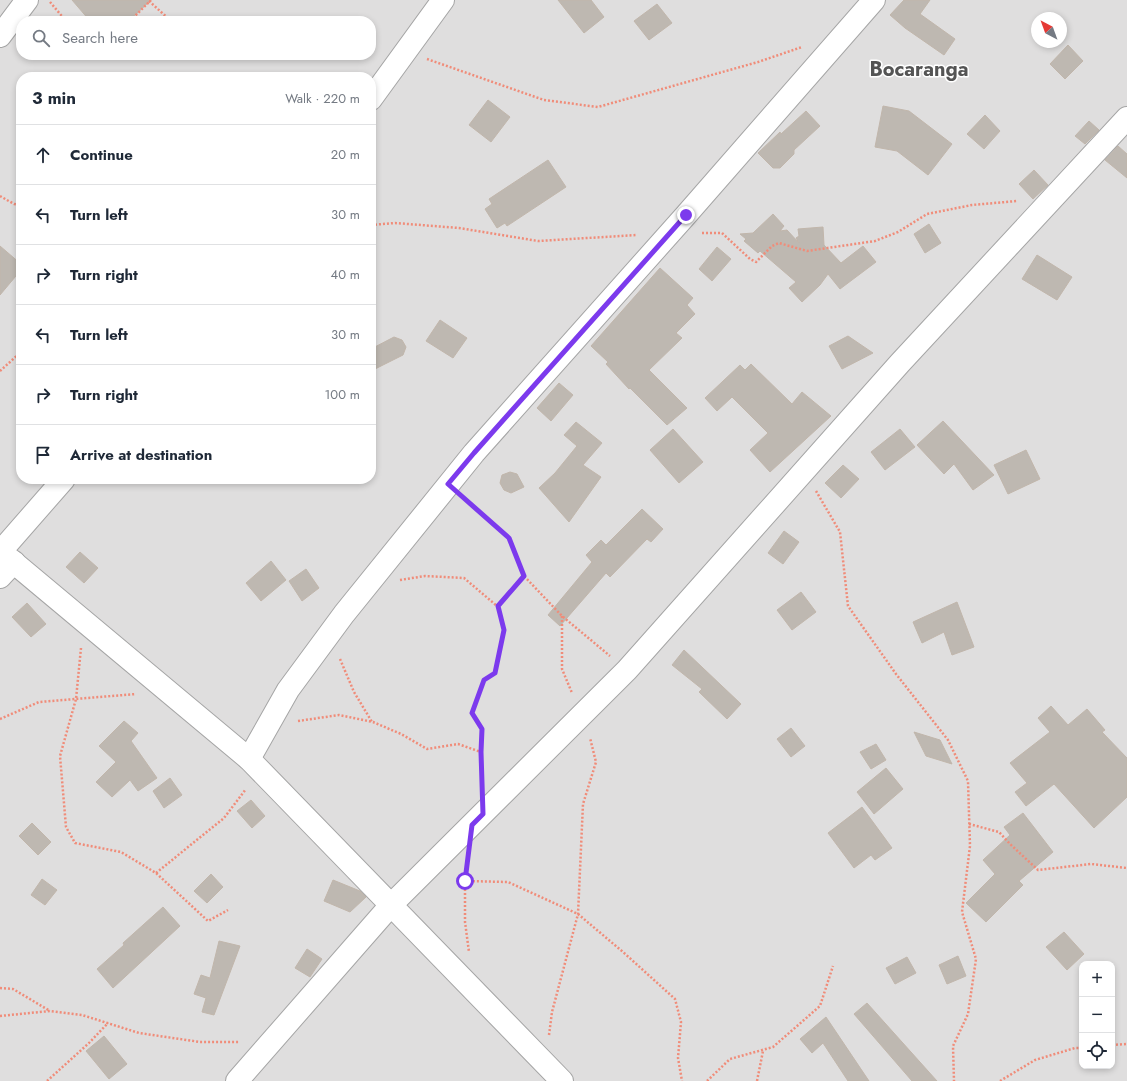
<!DOCTYPE html>
<html lang="en">
<head>
<meta charset="utf-8">
<style>
  :root { --surface:#fff; --page:#f2f2f3; --text:#1f2937; --muted:#747a83; --line:#e0e1e3 }
  body { margin:0; font-family:Jost,sans-serif; background:var(--page); color:var(--text) }
  .controls { position:absolute; right:12px; bottom:12px; display:grid; overflow:hidden; border-radius:8px; box-shadow:0 2px 6px #0003 }
  .controls button { width:36px; height:36px; display:grid; place-items:center; padding:0; border:0; border-bottom:1px solid var(--line); background:var(--surface); color:var(--text); font:20px sans-serif }
  .compass { position:absolute; left:1031px; top:12px; width:36px; height:36px; border-radius:50%; background:var(--surface); box-shadow:0 2px 6px #0003; rotate:319deg }
  .stop { position:absolute; width:12px; height:12px; margin:-9px; border:3px solid #7c3aed; border-radius:50%; background:#fff }
  .stop.end { background:#7c3aed; border-color:#fff; box-shadow:0 1px 4px #0008 }
  .list { margin:0; padding:0; list-style:none }
  h2 { display:flex; justify-content:space-between; align-items:center; height:52px; margin:0; padding:0 16px; font-size:17px }
  h2 small { font-size:13px; font-weight:400; color:var(--muted) }
  .list li { display:grid; grid-template-columns:26px 1fr auto; gap:12px; align-items:center; box-sizing:border-box; height:60px; padding:0 16px; border-top:1px solid var(--line) }
  .list b { display:block; font-size:15px; white-space:nowrap }
  .list em { font-size:13px; font-style:normal; color:var(--muted) }
  .icon { flex:none; width:22px; height:22px; fill:none; stroke:currentColor; stroke-width:2; stroke-linecap:round; stroke-linejoin:round }
  .map { position:relative; flex:none; width:1127px; height:1081px; overflow:hidden }
  .search { position:absolute; background:var(--surface); box-shadow:0 2px 6px #0003; left:16px; top:16px; width:360px; height:44px; display:flex; align-items:center; gap:10px; box-sizing:border-box; padding:0 14px; border-radius:16px; color:var(--muted); font-size:15px }
  .panel { position:absolute; background:var(--surface); box-shadow:0 2px 6px #0003; left:16px; top:72px; width:360px; height:412px; border-radius:16px }
  .map>svg:first-child { display:block }
  .residential { fill:#dfdede; fill-rule:evenodd }
  .building { fill:#beb8b1; stroke:#c1b6ab }
  .lines { fill:none; stroke-linecap:round; stroke-linejoin:round }
  .minor-casing { stroke:#a5a5a5; stroke-width:24 }
  .path { stroke:#f08c79; stroke-width:2.5; stroke-dasharray:2 2; stroke-linecap:butt }
  .minor { stroke:#fff; stroke-width:22 }
  .route { stroke:#7c3aed; stroke-width:5 }
  .labels { text-anchor:middle; stroke-width:3; stroke-linejoin:round; paint-order:stroke }
  .town-label { font-size:20px; font-weight:bold; fill:#545454; stroke:#fff }
</style>
</head>
<body>
<div class="map">
<svg width="1127" height="1081" viewBox="0 0 1127 1081">
  <rect width="100%" height="100%" fill="#f0eee8"/>
  <!-- residential -->
  <path class="residential" d="M 0,0 L 1127,0 L 1127,1081 L 0,1081 ZM 1037,18 L 1061,18 L 1061,42 L 1037,42 ZM 21,21 L 371,21 L 371,55 L 21,55 ZM 21,77 L 371,77 L 371,479 L 21,479 ZM 1082,964 L 1112,964 L 1112,1066 L 1082,1066 Z"/>
  <!-- building -->
  <g class="building">
    <polygon points="72,0 151,0 129,21 90,21"/>
    <polygon points="558,0 591,0 604,17 584,33"/>
    <polygon points="904,0 930,0 920,14 955,39 944,55 905,28 890,15"/>
    <polygon points="657,4 672,23 649,40 634,21"/>
    <polygon points="1068,45 1083,61 1065,79 1050,64"/>
    <polygon points="488,100 510,117 491,142 469,125"/>
    <polygon points="883,106 909,111 952,144 928,175 897,151 875,147"/>
    <polygon points="806,111 820,126 794,150 794,154 780,168 773,168 758,153 780,132 781,134"/>
    <polygon points="985,115 1000,131 984,149 967,134"/>
    <polygon points="1089,121 1099,130 1085,144 1075,136"/>
    <polygon points="1118,146 1127,154 1127,178 1105,160"/>
    <polygon points="548,160 566,187 507,226 505,223 497,228 485,209 492,204 489,199"/>
    <polygon points="1034,170 1048,185 1033,199 1019,184"/>
    <polygon points="773,214 784,226 780,231 787,230 799,243 796,238 799,236 798,229 823,227 824,245 841,263 863,246 876,262 840,289 828,274 820,285 802,302 789,288 796,282 760,251 758,253 744,241 746,239 740,234 753,233"/>
    <polygon points="929,224 941,243 925,253 914,234"/>
    <polygon points="0,246 21,264 21,270 0,295"/>
    <polygon points="717,247 731,259 712,281 699,269"/>
    <polygon points="1037,255 1072,277 1057,300 1022,279"/>
    <polygon points="660,268 693,298 687,305 695,314 676,333 682,338 649,370 687,408 667,425 630,388 629,389 606,364 608,362 591,346"/>
    <polygon points="440,320 467,338 453,358 426,341"/>
    <polygon points="848,336 873,353 842,369 829,346"/>
    <polygon points="394,337 402,340 406,347 403,355 371,371 371,349"/>
    <polygon points="751,364 792,404 802,392 831,416 770,472 750,450 768,433 732,397 717,411 705,398 740,365 745,370"/>
    <polygon points="559,383 573,395 551,421 537,408"/>
    <polygon points="943,421 994,475 973,490 954,464 944,474 917,445"/>
    <polygon points="576,422 602,443 583,465 601,477 569,522 539,488 555,473 577,446 564,435"/>
    <polygon points="673,429 703,462 679,483 650,450"/>
    <polygon points="900,429 915,447 885,470 871,452"/>
    <polygon points="1026,450 1040,479 1008,494 994,465"/>
    <polygon points="843,465 859,479 841,498 825,483"/>
    <polygon points="510,472 517,474 524,487 511,493 504,490 500,483 502,475"/>
    <polygon points="642,509 663,529 651,542 647,539 610,577 606,573 560,626 548,615 592,562 586,555 601,540 606,545"/>
    <polygon points="784,531 799,542 783,564 768,553"/>
    <polygon points="80,552 98,568 84,583 66,567"/>
    <polygon points="271,561 286,580 261,601 246,583"/>
    <polygon points="306,569 319,588 302,601 289,581"/>
    <polygon points="801,592 816,612 792,630 777,610"/>
    <polygon points="957,602 974,647 952,655 944,632 922,643 913,622"/>
    <polygon points="27,603 46,624 31,637 12,617"/>
    <polygon points="684,650 741,704 727,719 699,692 702,689 672,665"/>
    <polygon points="1051,706 1068,725 1087,709 1105,730 1102,732 1127,758 1127,797 1094,828 1054,784 1026,806 1015,792 1027,783 1010,763 1050,732 1038,718"/>
    <polygon points="124,721 138,733 131,741 157,778 138,791 130,780 112,797 96,782 116,762 99,746"/>
    <polygon points="791,728 805,746 791,757 777,739"/>
    <polygon points="914,732 940,740 952,764 926,756"/>
    <polygon points="876,744 886,760 871,769 860,752"/>
    <polygon points="886,768 903,789 874,814 857,792"/>
    <polygon points="170,778 182,795 164,808 153,791"/>
    <polygon points="251,800 265,816 252,828 237,811"/>
    <polygon points="862,807 892,848 875,860 871,855 854,868 828,833"/>
    <polygon points="1023,813 1053,852 1019,881 1023,885 986,922 966,903 995,874 983,860 1010,835 1004,827"/>
    <polygon points="32,823 51,842 38,855 19,836"/>
    <polygon points="211,874 223,887 207,903 194,891"/>
    <polygon points="42,879 57,890 45,905 31,895"/>
    <polygon points="333,880 360,891 366,897 350,912 324,901"/>
    <polygon points="163,907 180,926 113,988 97,969 124,945 123,943"/>
    <polygon points="1064,932 1084,954 1067,970 1046,947"/>
    <polygon points="219,941 240,946 214,1015 202,1012 206,998 194,994 201,975 210,978"/>
    <polygon points="307,949 322,959 310,977 295,968"/>
    <polygon points="958,956 966,976 947,984 939,965"/>
    <polygon points="907,957 916,973 895,984 886,968"/>
    <polygon points="867,1003 937,1081 912,1081 854,1014"/>
    <polygon points="826,1017 869,1081 848,1081 823,1043 812,1053 800,1039"/>
    <polygon points="104,1036 127,1064 109,1079 86,1051"/>
  </g>
  <g class="lines">
    <!-- minor casing -->
    <g class="minor-casing">
      <g id="minor">
        <polyline points="0,36 27,0"/>
        <polyline points="371,99 443,0"/>
        <polyline points="0,551 249,759 562,1081"/>
        <polyline points="1,551 64,479"/>
        <polyline points="0,577 14,562"/>
        <polyline points="249,759 288,690 344,614 474,453 686,215 874,0"/>
        <polyline points="237,1081 391,905 627,670 900,363 1127,118"/>
      </g>
    </g>
    <!-- path -->
    <g class="path">
      <polyline points="149,1 171,21"/>
      <polyline points="50,2 66,21"/>
      <polyline points="130,21 151,0"/>
      <polyline points="259,21 270,20 272,21"/>
      <polyline points="427,59 544,100 598,107 758,62 802,47"/>
      <polyline points="0,196 14,204 21,205"/>
      <polyline points="371,225 395,223 459,228 538,241 637,235"/>
      <polyline points="702,233 722,233 750,259 756,262 772,246 779,243 807,251 875,241 898,232 927,214 972,205 1017,201"/>
      <polyline points="0,371 21,352"/>
      <polyline points="816,491 840,532 848,606 896,674 948,740 968,781 970,846 962,912 976,959 968,1014 953,1046 954,1081"/>
      <polyline points="465,499 509,538 524,576 562,616 610,656"/>
      <polyline points="400,580 425,576 464,578 497,606 524,576"/>
      <polyline points="562,616 562,669 572,693"/>
      <polyline points="81,648 76,699 60,756 66,827 75,843 121,852 156,873 208,921 228,910"/>
      <polyline points="340,659 354,692 372,722"/>
      <polyline points="0,719 39,702 136,694"/>
      <polyline points="298,721 339,715 373,722 401,734 427,749 458,744 481,752 482,783"/>
      <polyline points="481,752 482,729 472,713 484,680 495,673 504,630 498,606"/>
      <polyline points="969,824 999,832 1010,844 1038,870 1091,864 1127,868"/>
      <polyline points="467,861 465,881 508,882 578,914 623,952 675,999 681,1022 678,1058 682,1081"/>
      <polyline points="156,873 224,818 246,789"/>
      <polyline points="465,881 465,922 469,952"/>
      <polyline points="0,988 13,989 50,1011"/>
      <polyline points="0,1016 50,1011 82,1015 139,1033 200,1042 240,1042"/>
      <polyline points="549,1035 552,1012 578,914 583,804 596,762 590,738"/>
      <polyline points="1112,1045 1127,1044"/>
      <polyline points="47,1081 89,1043 108,1023"/>
      <polyline points="707,1081 730,1059 773,1047 820,1006 833,966"/>
      <polyline points="757,1081 763,1051"/>
      <polyline points="1000,1081 1035,1060 1075,1048 1082,1048"/>
    </g>
    <!-- minor -->
    <use href="#minor" class="minor"/>
  </g>
  <g class="lines">
    <!-- route -->
    <polyline class="route" points="465,881 472,825 483,814 481,752 482,729 472,713 484,680 495,673 504,630 498,606 524,576 509,538 448,484 474,453 686,215"/>
  </g>
  <g class="labels">
    <!-- town labels -->
    <g class="town-label">
      <text x="919" y="76">Bocaranga</text>
    </g>
  </g>
</svg>
<div class="controls">
<button>+</button>
<button>−</button>
<button><svg class="icon" aria-label="locate" viewBox="0 0 24 24"><circle cx="12" cy="12" r="6"/><path d="M12 2v4M12 18v4M2 12h4M18 12h4"/></svg></button>
</div>
<svg class="compass" viewBox="-18 -18 36 36"><path d="M0-13l5 13h-10z" fill="#e53935"/><path d="M0 13l5-13h-10z" fill="#747a83"/></svg>
<div class="stop" style="left:465px;top:881px"></div>
<div class="stop end" style="left:686px;top:215px"></div>
<div class="search"><svg class="icon" aria-label="search" viewBox="0 0 24 24"><circle cx="10" cy="10" r="6"/><path d="M15 15l6 6"/></svg>Search here</div>
<section class="panel">
<h2>3 min<small>Walk · 220 m</small></h2>
<ul class="list">
<li><svg class="icon" aria-label="ahead" viewBox="0 0 24 24"><path d="M12 20V5M6 11l6-6 6 6"/></svg><div><b>Continue</b></div><em>20 m</em></li>
<li><svg class="icon" aria-label="left" viewBox="0 0 24 24"><path d="M17 20v-9H6M10 6l-5 5 5 5"/></svg><div><b>Turn left</b></div><em>30 m</em></li>
<li><svg class="icon" aria-label="right" viewBox="0 0 24 24"><path d="M7 20v-9h11M14 6l5 5-5 5"/></svg><div><b>Turn right</b></div><em>40 m</em></li>
<li><svg class="icon" aria-label="left" viewBox="0 0 24 24"><path d="M17 20v-9H6M10 6l-5 5 5 5"/></svg><div><b>Turn left</b></div><em>30 m</em></li>
<li><svg class="icon" aria-label="right" viewBox="0 0 24 24"><path d="M7 20v-9h11M14 6l5 5-5 5"/></svg><div><b>Turn right</b></div><em>100 m</em></li>
<li><svg class="icon" aria-label="arrive" viewBox="0 0 24 24"><path d="M6 21V4h12l-3 4 3 4H6"/></svg><div><b>Arrive at destination</b></div></li>
</ul>
</section>
</div>
</body>
</html>
